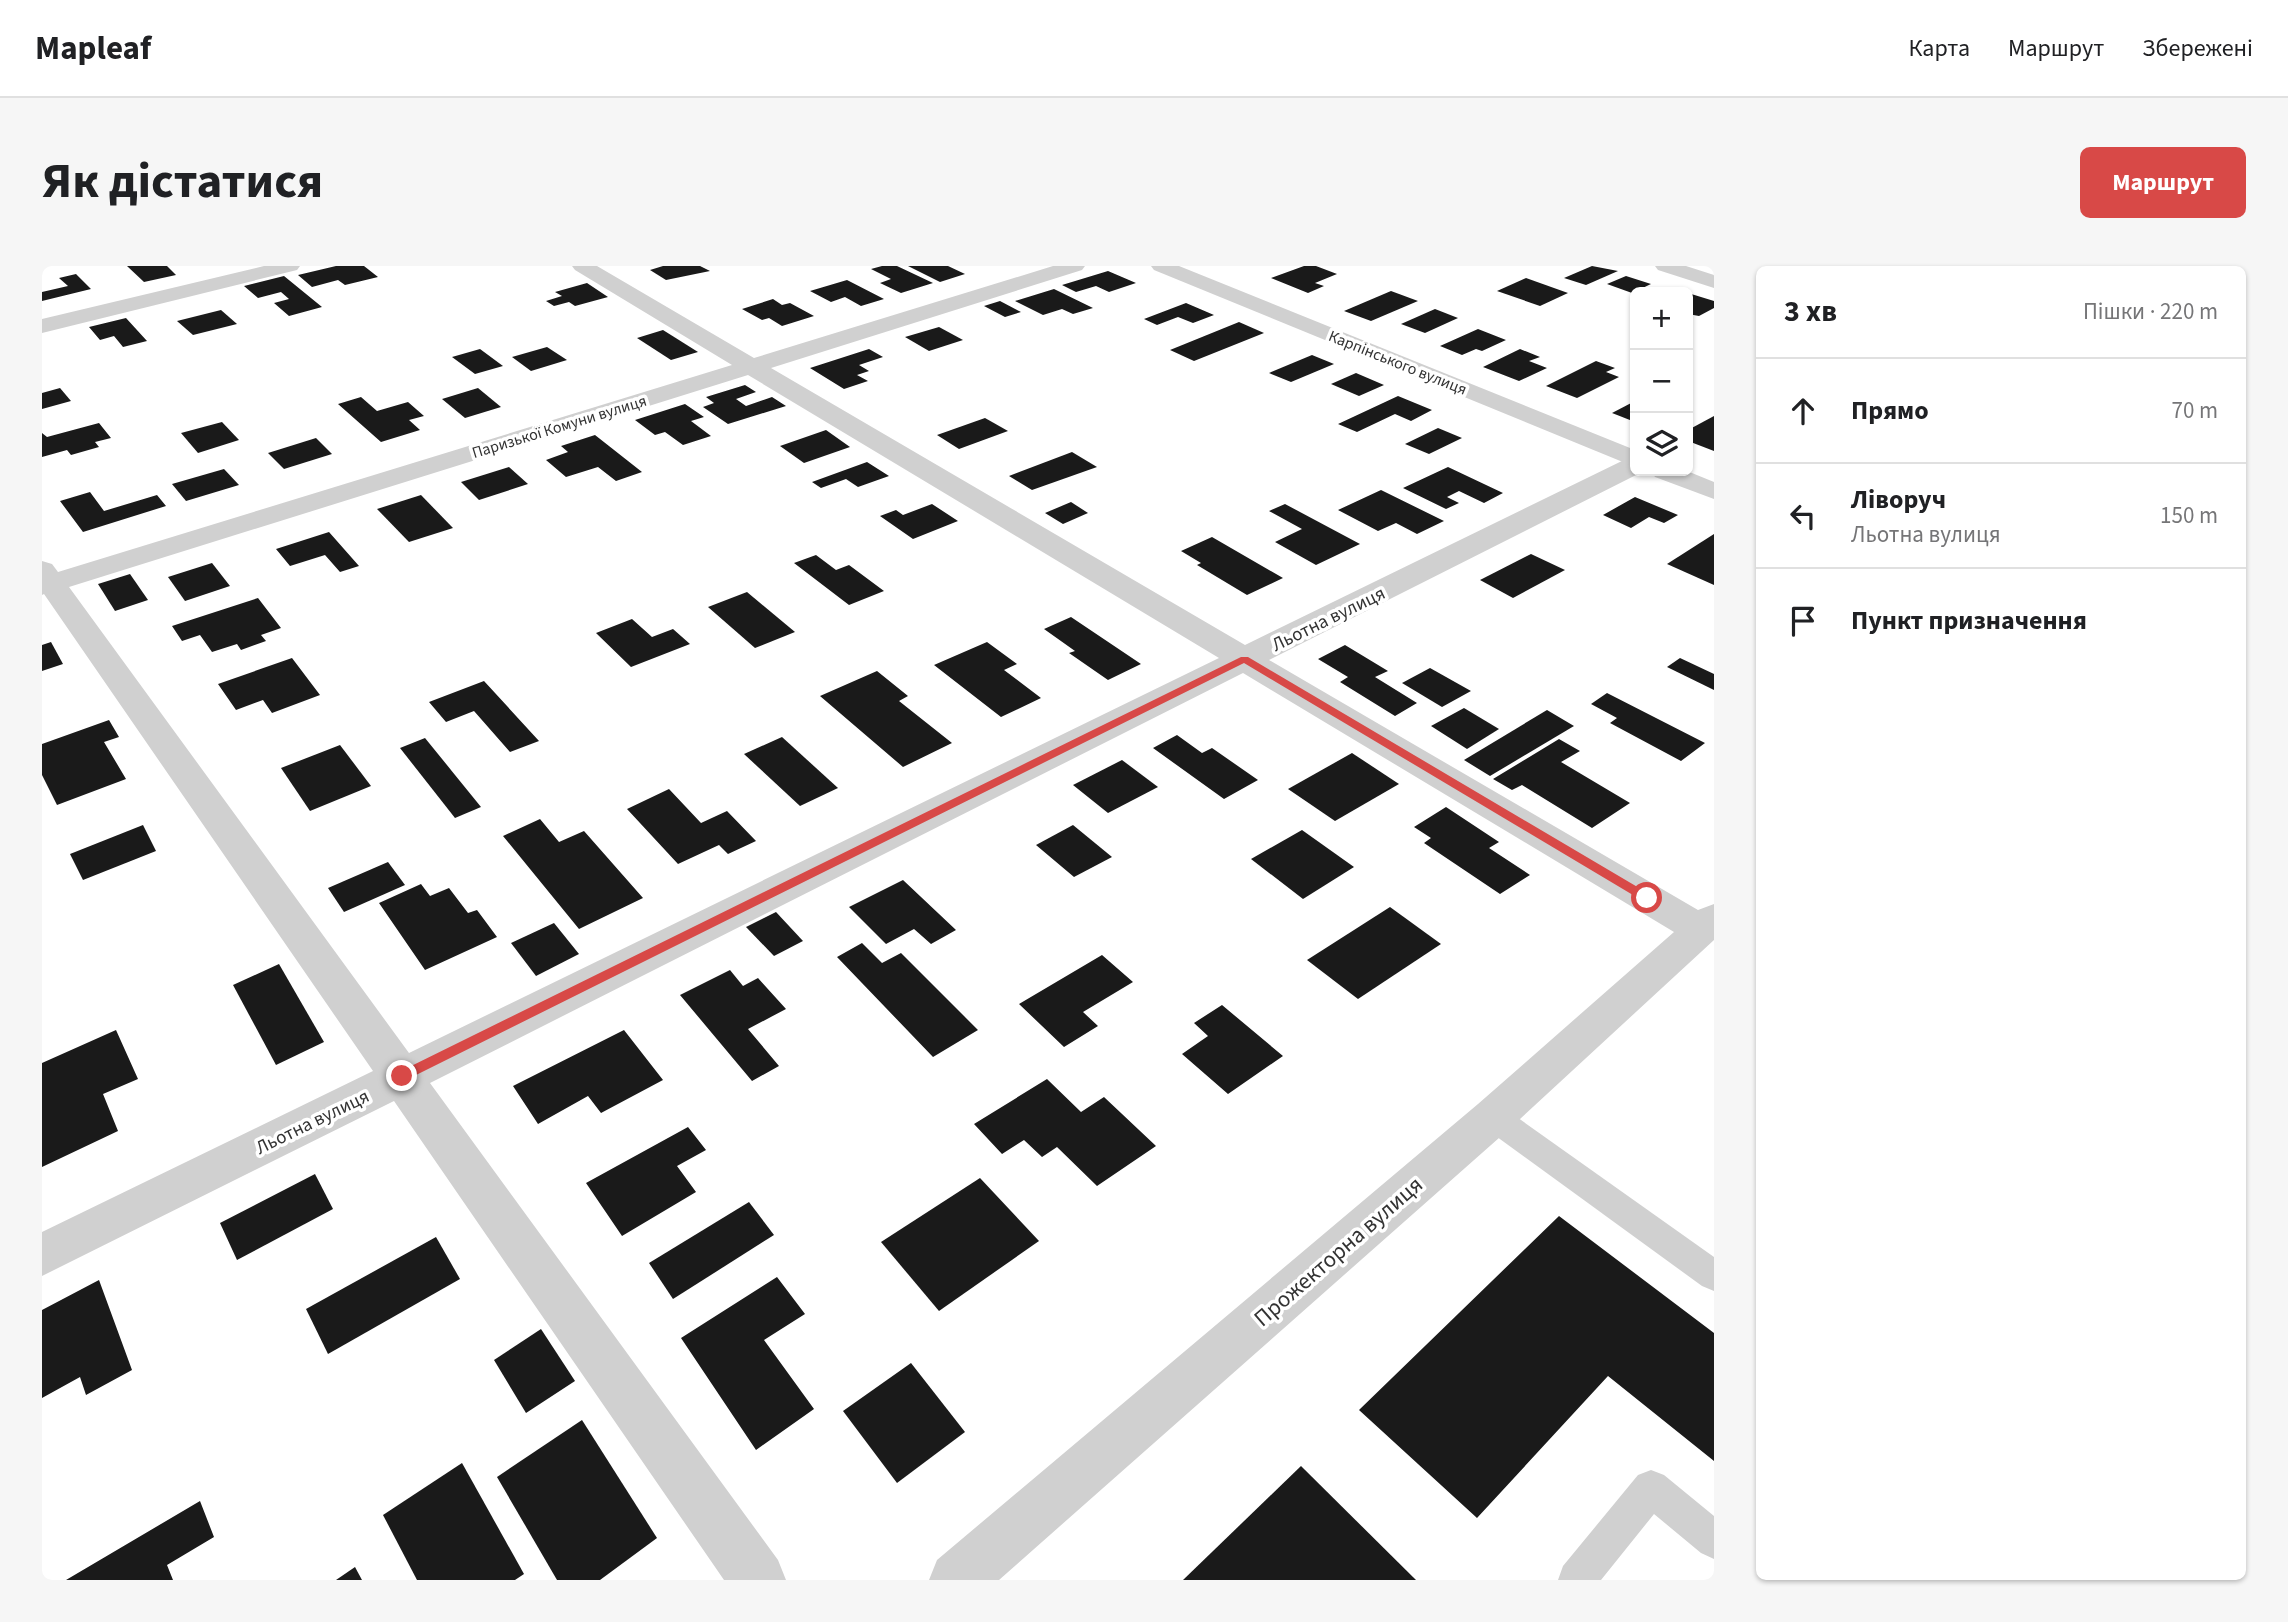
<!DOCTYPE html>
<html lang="uk">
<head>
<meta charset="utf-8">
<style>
  :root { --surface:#fff; --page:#f6f6f6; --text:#202124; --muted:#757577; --line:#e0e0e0; --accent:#d84947 }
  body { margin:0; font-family:"Source Sans 3",sans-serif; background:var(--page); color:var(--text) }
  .controls { position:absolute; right:21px; top:21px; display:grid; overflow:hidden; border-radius:10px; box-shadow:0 2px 5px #0004 }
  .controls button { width:63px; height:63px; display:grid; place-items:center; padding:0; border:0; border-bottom:2px solid var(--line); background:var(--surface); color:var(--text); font:35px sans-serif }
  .stop { position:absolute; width:21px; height:21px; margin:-16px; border:5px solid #d84947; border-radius:50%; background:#fff }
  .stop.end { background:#d84947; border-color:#fff; box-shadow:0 2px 7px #0008 }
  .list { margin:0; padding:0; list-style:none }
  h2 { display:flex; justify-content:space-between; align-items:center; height:91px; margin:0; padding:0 28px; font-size:30px }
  h2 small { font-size:23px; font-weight:400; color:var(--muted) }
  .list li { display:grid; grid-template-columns:46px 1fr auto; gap:21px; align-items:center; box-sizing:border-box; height:105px; padding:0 28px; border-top:2px solid var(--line) }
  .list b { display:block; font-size:26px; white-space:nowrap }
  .list p { margin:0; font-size:23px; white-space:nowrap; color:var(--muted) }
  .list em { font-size:23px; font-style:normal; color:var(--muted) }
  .icon { flex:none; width:38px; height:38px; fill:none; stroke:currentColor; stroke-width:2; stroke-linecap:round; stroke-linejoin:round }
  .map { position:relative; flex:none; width:1672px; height:1314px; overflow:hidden; border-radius:10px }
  header { display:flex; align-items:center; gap:42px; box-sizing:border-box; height:98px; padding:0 35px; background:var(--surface); border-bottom:2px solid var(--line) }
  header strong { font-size:33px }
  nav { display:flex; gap:38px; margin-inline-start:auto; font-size:24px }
  .intro { display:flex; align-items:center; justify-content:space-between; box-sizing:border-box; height:168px; padding:0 42px }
  h1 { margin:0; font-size:49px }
  .button { padding:18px 32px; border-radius:10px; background:var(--accent); color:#fff; font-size:24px; font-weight:700 }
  main { display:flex; gap:42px; padding:0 42px }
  aside { flex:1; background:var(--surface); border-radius:10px; box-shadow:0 2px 5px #0004 }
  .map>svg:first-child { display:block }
  .building { fill:#1a1a1a }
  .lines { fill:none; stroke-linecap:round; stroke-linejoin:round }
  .service { fill:#d0d0d0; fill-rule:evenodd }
  .minor { fill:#d0d0d0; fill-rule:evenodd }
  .tertiary { fill:#d0d0d0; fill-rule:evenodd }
  .route { fill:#d84947 }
  .labels { text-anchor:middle; stroke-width:7; stroke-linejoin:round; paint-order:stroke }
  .far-street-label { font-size:16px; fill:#333; stroke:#fff }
  .street-label { font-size:19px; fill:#333; stroke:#fff }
  .near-street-label { font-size:23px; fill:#333; stroke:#fff }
</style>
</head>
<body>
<header>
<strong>Mapleaf</strong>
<nav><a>Карта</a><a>Маршрут</a><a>Збережені</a></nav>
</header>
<div class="intro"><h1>Як дістатися</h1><a class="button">Маршрут</a></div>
<main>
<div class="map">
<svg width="1672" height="1314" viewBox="0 0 1672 1314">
  <rect width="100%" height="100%" fill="#fff"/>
  <!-- building -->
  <g class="building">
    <polygon points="85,0 125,0 134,9 102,16"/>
    <polygon points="294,0 322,0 336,11 303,19 296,14 270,21 256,9"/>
    <polygon points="621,0 658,0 668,5 624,14 608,4"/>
    <polygon points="840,0 855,0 891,17 859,27 838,17 849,13 829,3"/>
    <polygon points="866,0 906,0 923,8 898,16"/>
    <polygon points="1262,0 1274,0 1295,8 1273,17 1282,20 1266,27 1229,12"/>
    <polygon points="1550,0 1576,5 1544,19 1522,12"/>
    <polygon points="1066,5 1094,17 1067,26 1054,20 1034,26 1020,19"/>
    <polygon points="34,8 49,23 0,35 0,26 26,20 17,12"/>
    <polygon points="242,10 280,41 247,50 232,37 247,33 239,26 216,32 202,20"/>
    <polygon points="1584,10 1609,18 1590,27 1565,18"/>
    <polygon points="1484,12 1526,27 1498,40 1455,25"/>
    <polygon points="805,14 842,33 819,40 803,31 789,36 768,25"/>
    <polygon points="545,17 566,31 533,40 527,36 512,40 504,35 520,30 513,26"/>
    <polygon points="1012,23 1051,42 1031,48 1020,43 1001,49 973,35"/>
    <polygon points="1349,25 1376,35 1329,55 1302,45"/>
    <polygon points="1646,27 1672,35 1672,42 1657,50 1646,48"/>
    <polygon points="731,33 740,39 748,37 772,50 740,60 727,52 720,54 700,43"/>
    <polygon points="958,35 979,46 963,51 942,40"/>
    <polygon points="1144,37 1172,49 1151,57 1136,51 1115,59 1102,53"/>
    <polygon points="1393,43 1416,52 1383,67 1359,58"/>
    <polygon points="179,44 195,58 151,69 135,55"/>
    <polygon points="84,52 105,75 81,81 72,70 58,74 47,61"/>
    <polygon points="1197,56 1222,67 1152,95 1128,84"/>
    <polygon points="897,61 921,74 887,85 863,71"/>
    <polygon points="1436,63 1464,74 1440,85 1434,83 1420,89 1398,80"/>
    <polygon points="621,64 656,86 629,94 595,72"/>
    <polygon points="505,81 525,94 489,105 470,91"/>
    <polygon points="438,83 461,100 433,108 410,91"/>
    <polygon points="827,83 841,91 817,99 827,105 815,109 826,115 802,123 768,102"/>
    <polygon points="1478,83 1498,91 1487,95 1505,102 1477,115 1441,101"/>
    <polygon points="1270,89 1292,98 1249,116 1227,107"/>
    <polygon points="1554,95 1573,102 1564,106 1577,111 1535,132 1504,120"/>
    <polygon points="1314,107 1342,119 1317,130 1289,118"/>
    <polygon points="703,119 714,126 694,133 704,140 730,131 744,140 686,158 661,141 672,137 664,131"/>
    <polygon points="18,122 29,135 0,143 0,127"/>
    <polygon points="436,122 459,141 423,152 400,133"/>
    <polygon points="1356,130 1390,144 1369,155 1353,148 1315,166 1296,158"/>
    <polygon points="319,131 335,145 366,136 382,150 367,154 378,164 339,176 296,138"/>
    <polygon points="1593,135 1593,156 1570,147"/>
    <polygon points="643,138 662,151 649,155 669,170 641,179 623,166 613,169 593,154"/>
    <polygon points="1672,150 1672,185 1646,175 1646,164"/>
    <polygon points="943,152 966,165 917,183 895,169"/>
    <polygon points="180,156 197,174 156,187 139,167"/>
    <polygon points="57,157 69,172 53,176 57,181 29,189 25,184 0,191 0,167 5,171"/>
    <polygon points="1396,162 1420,172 1387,188 1363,178"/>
    <polygon points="784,164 808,181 762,197 738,180"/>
    <polygon points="553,169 600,206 574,215 556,201 524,211 504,194 526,186 519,180"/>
    <polygon points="274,172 290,188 242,203 226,187"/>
    <polygon points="1030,186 1055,201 990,224 967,210"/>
    <polygon points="825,196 847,210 816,221 804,213 779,222 770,216"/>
    <polygon points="467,201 486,218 437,234 419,216"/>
    <polygon points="1406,201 1461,227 1442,237 1417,225 1405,231 1417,237 1404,243 1361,222"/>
    <polygon points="182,203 197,219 144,235 130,218"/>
    <polygon points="1339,224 1402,255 1375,268 1354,257 1336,265 1296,244"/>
    <polygon points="48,226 62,245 115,229 124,240 41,266 18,235"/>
    <polygon points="379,229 411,262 367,276 335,243"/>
    <polygon points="1593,231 1636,249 1622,257 1607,251 1589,262 1561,249"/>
    <polygon points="1029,236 1046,247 1021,258 1003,247"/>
    <polygon points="890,238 916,255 871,273 838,250 854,244 861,249"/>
    <polygon points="1243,238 1318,278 1274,299 1233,276 1260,263 1227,245"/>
    <polygon points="287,266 317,300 298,306 283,289 248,300 234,283"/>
    <polygon points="1672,268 1672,319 1625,298"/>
    <polygon points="1170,271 1241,312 1205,329 1155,299 1159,297 1139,285"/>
    <polygon points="1489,288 1523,304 1471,332 1438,314"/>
    <polygon points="774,289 794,304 807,299 842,325 807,339 752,297"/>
    <polygon points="170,297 188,320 143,335 126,311"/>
    <polygon points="88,308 106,334 73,345 56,318"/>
    <polygon points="705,326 753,366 713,382 666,341"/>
    <polygon points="216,332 239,362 219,369 224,375 199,384 195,378 170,386 158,369 140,375 130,360"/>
    <polygon points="1029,351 1099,398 1066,414 1027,387 1033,385 1002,363"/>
    <polygon points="590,353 610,371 631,363 648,378 589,401 554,367"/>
    <polygon points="9,376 21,398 0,405 0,379"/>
    <polygon points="945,376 975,398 962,404 999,432 959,451 892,399"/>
    <polygon points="1303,379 1346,405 1333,411 1375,437 1353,450 1298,416 1306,411 1276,393"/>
    <polygon points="250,392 278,429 230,447 221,434 194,444 176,418"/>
    <polygon points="1638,392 1672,408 1672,424 1625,401"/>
    <polygon points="1388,402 1429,425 1400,441 1360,417"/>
    <polygon points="835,405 866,430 857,435 910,477 861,501 778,430"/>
    <polygon points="442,415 497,475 468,486 432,445 404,456 387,436"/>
    <polygon points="1565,427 1663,477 1639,495 1568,457 1575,452 1549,438"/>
    <polygon points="1422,442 1457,463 1425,483 1389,460"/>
    <polygon points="1505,444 1532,460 1448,510 1422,494"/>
    <polygon points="67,454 77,471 62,476 84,513 15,539 0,509 0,478"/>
    <polygon points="1135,469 1160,487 1170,482 1216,514 1182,533 1111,482"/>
    <polygon points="740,471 796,522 758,540 702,488"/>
    <polygon points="383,472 439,541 413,552 358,482"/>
    <polygon points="1517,473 1538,485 1519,496 1588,537 1550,562 1480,519 1470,524 1451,513"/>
    <polygon points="298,479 329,520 268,545 239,502"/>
    <polygon points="1310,487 1357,518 1293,555 1246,523"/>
    <polygon points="1080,494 1116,521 1066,547 1031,519"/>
    <polygon points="627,523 659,557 685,545 714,575 686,588 677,579 636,598 585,543"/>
    <polygon points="1404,541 1457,576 1447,582 1488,609 1458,628 1382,577 1389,572 1372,561"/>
    <polygon points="498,553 517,576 542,565 601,632 537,663 461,570"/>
    <polygon points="101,559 114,585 41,614 28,588"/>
    <polygon points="1031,559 1070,591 1032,611 994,579"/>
    <polygon points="1260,564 1312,601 1261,633 1209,593"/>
    <polygon points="346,596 363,619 302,646 286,622"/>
    <polygon points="861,614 914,664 889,678 872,663 844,678 807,641"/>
    <polygon points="379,618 388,630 407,622 426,647 435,644 455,671 383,704 337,637"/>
    <polygon points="1348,641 1399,678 1316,733 1265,694"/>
    <polygon points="734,646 761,675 732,690 704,661"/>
    <polygon points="512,657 537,688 494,710 469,677"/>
    <polygon points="820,677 840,697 859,687 936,764 891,791 795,691"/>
    <polygon points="1060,689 1091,716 1041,746 1056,760 1022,781 977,738"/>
    <polygon points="237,698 282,776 234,799 191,719"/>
    <polygon points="688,704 701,720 716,712 744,743 706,763 737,800 710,815 638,729"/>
    <polygon points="1180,739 1241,790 1186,828 1140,788 1166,770 1152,757"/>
    <polygon points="74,764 96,813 61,828 76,865 0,901 0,797"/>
    <polygon points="582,764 621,814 559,847 546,830 496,858 471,820"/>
    <polygon points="1005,813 1039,846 1062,831 1114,880 1055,920 1015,881 1000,891 982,874 960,888 932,858"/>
    <polygon points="646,861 664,884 635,900 654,926 580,970 544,917"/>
    <polygon points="273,908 291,943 195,994 178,957"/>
    <polygon points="938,912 997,975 897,1045 839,976"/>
    <polygon points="707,936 732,969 631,1033 607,997"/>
    <polygon points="1517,950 1672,1067 1672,1195 1566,1110 1435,1252 1317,1144"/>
    <polygon points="394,971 418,1013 286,1088 264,1043"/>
    <polygon points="735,1011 763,1048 722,1074 772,1143 714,1184 639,1072"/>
    <polygon points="57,1014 90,1104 44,1129 38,1111 0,1132 0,1044"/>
    <polygon points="499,1063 533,1115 484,1147 452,1094"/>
    <polygon points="869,1097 923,1166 855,1217 801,1145"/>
    <polygon points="540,1154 615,1272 558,1314 515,1314 455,1211"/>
    <polygon points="420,1197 482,1308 473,1314 375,1314 341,1249"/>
    <polygon points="1259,1200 1374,1314 1141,1314"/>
    <polygon points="158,1235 172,1271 125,1299 131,1314 24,1314"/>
    <polygon points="313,1301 320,1314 294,1314"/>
  </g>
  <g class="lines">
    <!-- service -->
    <g class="service">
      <polygon points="1451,839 1462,842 1672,991 1672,1025 1660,1020 1440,860 1436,851 1440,842"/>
      <polygon points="1609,1204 1622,1209 1672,1250 1672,1293 1659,1287 1612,1248 1559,1314 1516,1314 1521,1300 1596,1209"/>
    </g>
    <!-- minor -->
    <g class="minor">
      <polygon points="222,0 258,0 255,4 0,67 0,53"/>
      <path d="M 530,0 L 555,0 L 712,92 L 1011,0 L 1043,0 L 1040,4 L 729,102 L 1203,379 L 1584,193 L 1593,191 L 1593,205 L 1602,205 L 1227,394 L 1656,644 L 1672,638 L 1672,674 L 1466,864 L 957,1314 L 887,1314 L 895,1294 L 1436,838 L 1632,666 L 1201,407 L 388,817 L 736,1294 L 744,1314 L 682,1314 L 352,835 L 0,1010 L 0,966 L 331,805 L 2,328 L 0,329 L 0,295 L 10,298 L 16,306 L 690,99 L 533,4 ZM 706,109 L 1177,392 L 367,787 L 27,321 Z"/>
      <polygon points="1613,0 1644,0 1672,9 1672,22 1616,4"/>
    </g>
    <!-- tertiary -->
    <g class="tertiary">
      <polygon points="1109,0 1137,0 1593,184 1593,201 1112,4"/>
      <polygon points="1609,205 1645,205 1672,216 1672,233 1613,211"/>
    </g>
  </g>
  <!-- route -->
  <polygon class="route" points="1199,391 1206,391 1609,629 1609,635 1601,635 1202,397 364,814 360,815 353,810 355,807"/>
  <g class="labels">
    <!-- far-street labels -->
    <g class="far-street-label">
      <text transform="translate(1356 96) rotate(22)" y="6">Карпінського вулиця</text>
      <text transform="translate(517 160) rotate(-17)" y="6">Паризької Комуни вулиця</text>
    </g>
    <!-- street labels -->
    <g class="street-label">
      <text transform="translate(1286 352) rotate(-26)" y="7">Льотна вулиця</text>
      <text transform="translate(270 855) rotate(-26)" y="7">Льотна вулиця</text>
    </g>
    <!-- near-street labels -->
    <g class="near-street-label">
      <text transform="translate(1296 985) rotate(-41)" y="8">Прожекторна вулиця</text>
    </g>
  </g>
</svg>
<div class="controls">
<button>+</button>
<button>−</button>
<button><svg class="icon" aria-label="layers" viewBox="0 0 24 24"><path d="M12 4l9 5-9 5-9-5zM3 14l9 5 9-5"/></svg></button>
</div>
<div class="stop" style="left:1605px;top:632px"></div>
<div class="stop end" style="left:360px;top:810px"></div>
</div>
<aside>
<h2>3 хв<small>Пішки · 220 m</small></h2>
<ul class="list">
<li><svg class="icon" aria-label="ahead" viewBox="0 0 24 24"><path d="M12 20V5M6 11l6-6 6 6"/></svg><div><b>Прямо</b></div><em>70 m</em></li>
<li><svg class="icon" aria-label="left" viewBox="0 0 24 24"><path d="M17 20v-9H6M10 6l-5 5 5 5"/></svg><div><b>Ліворуч</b><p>Льотна вулиця</p></div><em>150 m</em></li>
<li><svg class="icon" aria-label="arrive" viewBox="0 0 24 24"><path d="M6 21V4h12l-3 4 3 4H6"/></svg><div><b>Пункт призначення</b></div></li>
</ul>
</aside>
</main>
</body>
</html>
